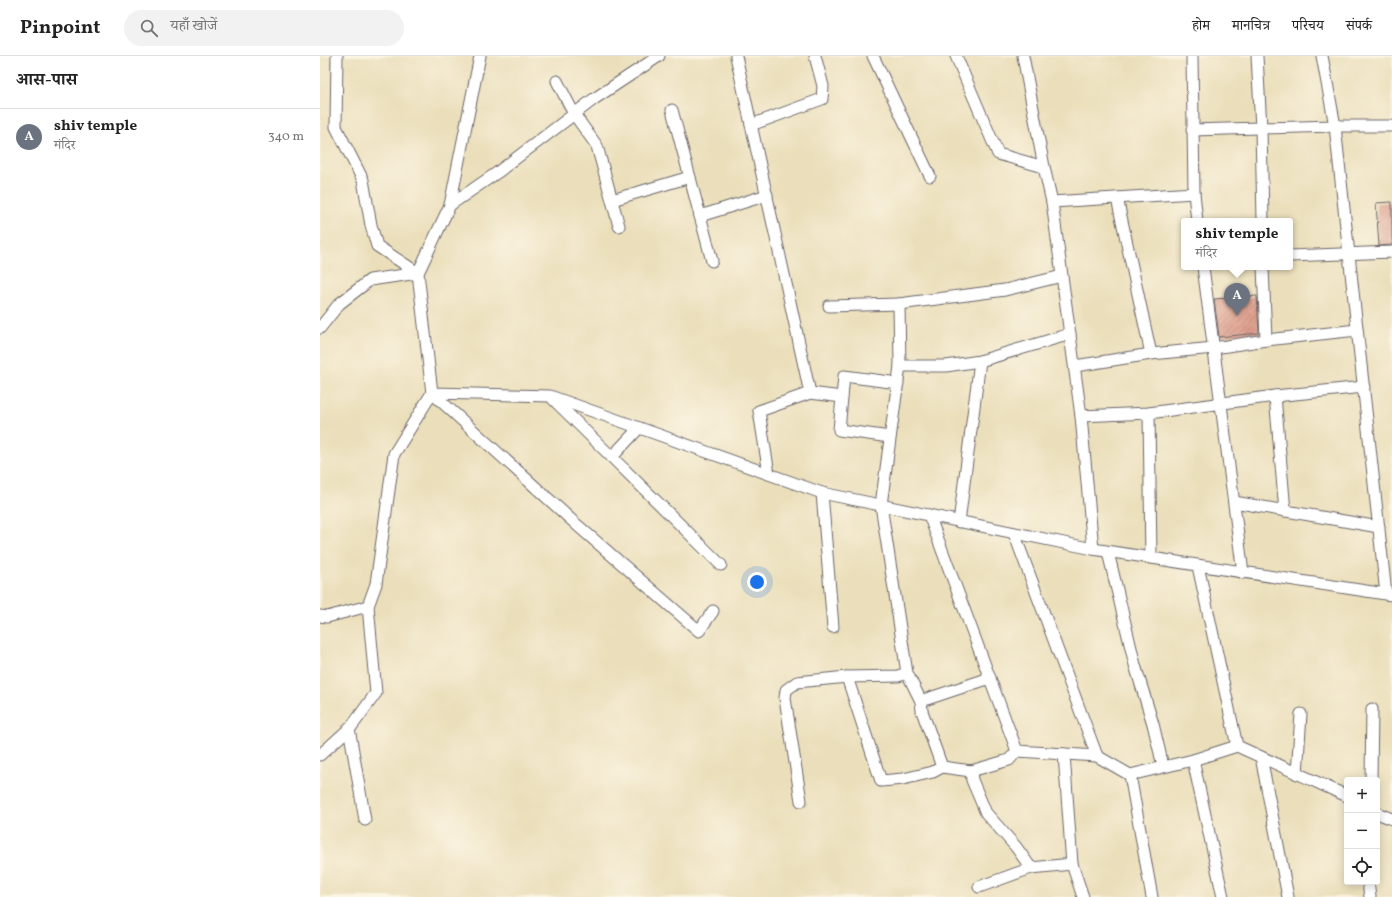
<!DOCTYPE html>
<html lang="hi">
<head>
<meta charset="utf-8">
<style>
  :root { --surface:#fff; --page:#f2f2f2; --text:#222; --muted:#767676; --line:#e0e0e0; --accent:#2563eb }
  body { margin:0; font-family:Vollkorn,"Noto Serif Devanagari",serif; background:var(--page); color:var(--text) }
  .controls { position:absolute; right:12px; bottom:12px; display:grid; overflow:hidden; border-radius:4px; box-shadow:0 2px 10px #0003 }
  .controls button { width:36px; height:36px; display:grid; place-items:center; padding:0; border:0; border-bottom:1px solid var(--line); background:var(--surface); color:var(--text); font:20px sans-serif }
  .you { position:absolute; left:437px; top:526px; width:14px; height:14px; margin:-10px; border:3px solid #fff; border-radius:50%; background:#1a73e8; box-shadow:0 0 0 6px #1a73e833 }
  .badge { display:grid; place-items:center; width:26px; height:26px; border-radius:50%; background:var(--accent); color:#fff; font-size:13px; font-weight:700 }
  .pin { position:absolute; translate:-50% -33px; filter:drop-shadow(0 1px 2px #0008) }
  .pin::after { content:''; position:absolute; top:21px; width:14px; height:12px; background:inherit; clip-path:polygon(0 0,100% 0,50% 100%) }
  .popup { position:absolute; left:861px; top:162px; width:112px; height:52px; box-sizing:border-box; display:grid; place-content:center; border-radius:4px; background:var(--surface); filter:drop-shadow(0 1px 3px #0005); font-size:13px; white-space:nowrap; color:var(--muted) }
  .popup b { font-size:15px; color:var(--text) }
  .popup::after { content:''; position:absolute; left:50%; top:100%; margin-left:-8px; border:8px solid transparent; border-top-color:var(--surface) }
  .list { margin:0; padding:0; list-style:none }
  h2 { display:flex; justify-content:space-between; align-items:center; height:52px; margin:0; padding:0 16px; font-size:17px }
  h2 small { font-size:13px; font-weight:400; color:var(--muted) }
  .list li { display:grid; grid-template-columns:26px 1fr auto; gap:12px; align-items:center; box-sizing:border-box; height:56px; padding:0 16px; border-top:1px solid var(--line) }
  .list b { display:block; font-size:15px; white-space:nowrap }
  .list p { margin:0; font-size:13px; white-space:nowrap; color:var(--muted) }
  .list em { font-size:13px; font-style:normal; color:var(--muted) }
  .icon { flex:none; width:22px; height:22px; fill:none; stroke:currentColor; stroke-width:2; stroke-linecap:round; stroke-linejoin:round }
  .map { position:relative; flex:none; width:1072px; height:841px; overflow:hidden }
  header { display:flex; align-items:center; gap:24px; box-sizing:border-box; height:56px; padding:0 20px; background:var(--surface); border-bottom:1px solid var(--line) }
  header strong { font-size:19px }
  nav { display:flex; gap:22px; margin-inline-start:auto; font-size:14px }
  .search { width:280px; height:36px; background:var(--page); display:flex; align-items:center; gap:10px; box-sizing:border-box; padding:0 14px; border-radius:22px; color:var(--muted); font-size:15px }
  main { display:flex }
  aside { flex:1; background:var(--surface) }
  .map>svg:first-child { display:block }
  .building { fill:url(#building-hatch) }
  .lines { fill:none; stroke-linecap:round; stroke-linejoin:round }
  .minor-casing { stroke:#686468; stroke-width:13 }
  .minor { stroke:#fff; stroke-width:11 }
</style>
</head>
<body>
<header>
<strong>Pinpoint</strong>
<div class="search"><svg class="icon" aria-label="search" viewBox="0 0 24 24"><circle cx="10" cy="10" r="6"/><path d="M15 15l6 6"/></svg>यहाँ खोजें</div>
<nav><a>होम</a><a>मानचित्र</a><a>परिचय</a><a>संपर्क</a></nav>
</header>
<main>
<aside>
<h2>आस-पास<small></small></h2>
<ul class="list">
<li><span class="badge" style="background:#6b7280">A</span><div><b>shiv temple</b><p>मंदिर</p></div><em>340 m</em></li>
</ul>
</aside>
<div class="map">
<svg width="1072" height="841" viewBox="0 0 1072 841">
  <defs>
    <pattern id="building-hatch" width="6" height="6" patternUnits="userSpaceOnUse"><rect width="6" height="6" fill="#dd9b89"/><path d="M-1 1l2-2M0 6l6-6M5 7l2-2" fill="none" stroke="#b37e71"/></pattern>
  </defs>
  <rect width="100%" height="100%" fill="#fcf5e5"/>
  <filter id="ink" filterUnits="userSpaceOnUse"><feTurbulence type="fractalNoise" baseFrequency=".025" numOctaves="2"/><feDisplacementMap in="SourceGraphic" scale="8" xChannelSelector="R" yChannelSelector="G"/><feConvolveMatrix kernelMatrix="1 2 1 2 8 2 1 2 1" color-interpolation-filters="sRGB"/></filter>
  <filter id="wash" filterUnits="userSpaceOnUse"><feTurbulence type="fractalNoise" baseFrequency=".012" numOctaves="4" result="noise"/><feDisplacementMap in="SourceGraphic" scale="16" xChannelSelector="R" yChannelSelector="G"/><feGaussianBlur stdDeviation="0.9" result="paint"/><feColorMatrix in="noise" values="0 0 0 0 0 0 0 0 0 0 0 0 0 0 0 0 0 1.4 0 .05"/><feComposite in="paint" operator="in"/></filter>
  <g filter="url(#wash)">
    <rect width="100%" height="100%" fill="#ebdfbb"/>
    <g id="blocks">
      <!-- building -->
      <g class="building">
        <polygon points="1072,146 1072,189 1059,190 1056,147"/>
        <polygon points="937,240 939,277 899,281 894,243"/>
      </g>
    </g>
  </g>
  <g filter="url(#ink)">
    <use href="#blocks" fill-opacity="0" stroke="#686468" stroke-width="1"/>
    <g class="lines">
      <!-- minor casing -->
      <g class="minor-casing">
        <g id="minor">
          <polyline points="160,0 130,149 178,116 274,43 339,0"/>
          <polyline points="416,0 490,337 439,355 449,418"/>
          <polyline points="553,0 610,120"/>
          <polyline points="636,0 678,98 724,111 732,146"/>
          <polyline points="703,0 724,111"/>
          <polyline points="872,0 874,137 877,165"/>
          <polyline points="937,0 941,72 943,165"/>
          <polyline points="1002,0 1015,70 1066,538"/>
          <polyline points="237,25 254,58 277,90 299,170"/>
          <polyline points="352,54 392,205"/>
          <polyline points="431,69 502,43 503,30 495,0"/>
          <polyline points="872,74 1015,70 1072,70"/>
          <polyline points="797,142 831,298"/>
          <polyline points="292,144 370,121"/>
          <polyline points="130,149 98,217 112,337 230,340 502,437 773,493 1072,539"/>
          <polyline points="380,160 447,139"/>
          <polyline points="970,200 1072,196"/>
          <polyline points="883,211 923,517"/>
          <polyline points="943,211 946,284"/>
          <polyline points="579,248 685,234 742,220"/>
          <polyline points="509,250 579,248 580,310"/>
          <polyline points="0,272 19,248 50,224 98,217 57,190 51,169 43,124 16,71 17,0"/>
          <polyline points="755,310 831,298 894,292 946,284 1037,274"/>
          <polyline points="490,337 522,341"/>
          <polyline points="955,340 965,455"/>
          <polyline points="233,343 401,509"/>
          <polyline points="829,357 831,502"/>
          <polyline points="761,360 829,357 955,340 1044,331"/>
          <polyline points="570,381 519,374 524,320 578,327"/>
          <polyline points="292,401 319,372"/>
          <polyline points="502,437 513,571"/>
          <polyline points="914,446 1059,471"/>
          <polyline points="609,459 697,695 777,700"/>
          <polyline points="639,466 660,305 750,278"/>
          <polyline points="694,477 777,700 810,719 873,704 917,690"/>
          <polyline points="773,493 761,360 732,146 874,137"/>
          <polyline points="788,496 815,609 833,668 843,710"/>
          <polyline points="878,510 917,690 1027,740"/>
          <polyline points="0,560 7,561 48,550"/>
          <polyline points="527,621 561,725 583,723 613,716 622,711 651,715 689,704 697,695"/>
          <polyline points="601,645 670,622"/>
          <polyline points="29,672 45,764"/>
          <polyline points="0,699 32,670 56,637 48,550 56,528 74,398 112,337 257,469 379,575 393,555"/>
          <polyline points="941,701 968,841"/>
          <polyline points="873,704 903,841"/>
          <polyline points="622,711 602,655 601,645 587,617 561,449 580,310 626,310 660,305"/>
          <polyline points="651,715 652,724 666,757 696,791 711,812"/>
          <polyline points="977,718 981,658"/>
          <polyline points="810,719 832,841"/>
          <polyline points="1051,724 1052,653"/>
          <polyline points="481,745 465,642 466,634 477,626 527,621 578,620 587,617"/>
          <polyline points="1057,757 1072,763"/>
          <polyline points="752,808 763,841"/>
          <polyline points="1048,826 1050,841"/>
          <polyline points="659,831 711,812 752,808 744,698"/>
        </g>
      </g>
      <!-- minor -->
      <use href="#minor" class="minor"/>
    </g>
  </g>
</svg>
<div class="controls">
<button>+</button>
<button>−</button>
<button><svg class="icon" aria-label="locate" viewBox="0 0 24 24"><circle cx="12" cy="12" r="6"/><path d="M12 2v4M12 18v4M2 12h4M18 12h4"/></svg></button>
</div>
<div class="you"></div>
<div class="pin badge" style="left:917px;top:260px;background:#6b7280">A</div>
<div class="popup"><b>shiv temple</b>मंदिर</div>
</div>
</main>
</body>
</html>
